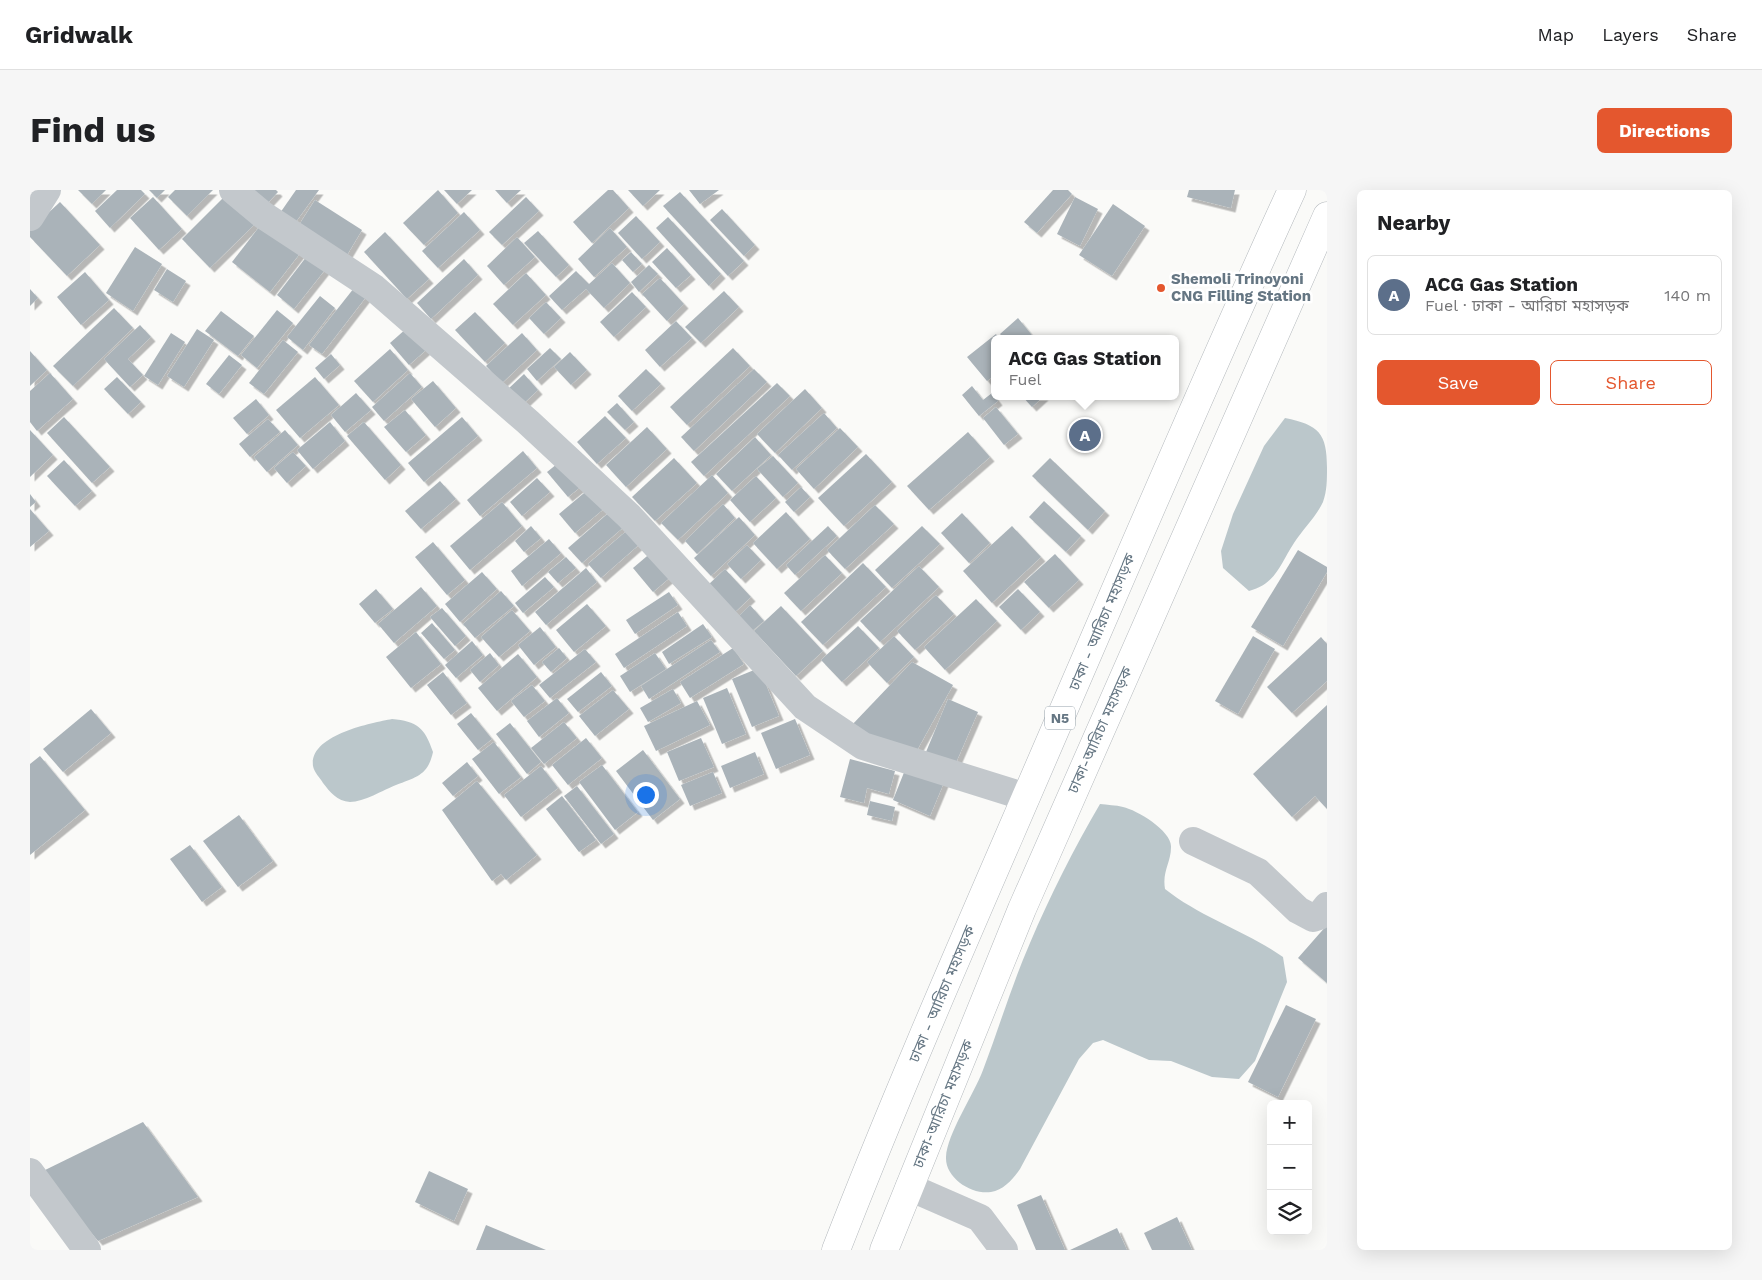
<!DOCTYPE html>
<html lang="en">
<head>
<meta charset="utf-8">
<style>
  :root { --surface:#fff; --page:#f6f6f6; --text:#202124; --muted:#757577; --line:#e0e0e0; --accent:#e4572e }
  body { margin:0; font-family:"Work Sans","Noto Sans Bengali",sans-serif; background:var(--page); color:var(--text) }
  .controls { position:absolute; right:15px; bottom:15px; display:grid; overflow:hidden; border-radius:8px; box-shadow:0 5px 20px #0002 }
  .controls button { width:45px; height:45px; display:grid; place-items:center; padding:0; border:0; border-bottom:1px solid var(--line); background:var(--surface); color:var(--text); font:25px sans-serif }
  .you { position:absolute; left:615px; top:604px; width:18px; height:18px; margin:-12px; border:4px solid #fff; border-radius:50%; background:#1a73e8; box-shadow:0 0 0 8px #1a73e833 }
  .badge { display:grid; place-items:center; width:32px; height:32px; border-radius:50%; background:var(--accent); color:#fff; font-size:16px; font-weight:700 }
  .pin { position:absolute; translate:-50% -50%; border:2px solid #fff; box-shadow:0 1px 5px #0006 }
  .popup { position:absolute; left:961px; top:145px; width:188px; height:65px; box-sizing:border-box; display:grid; place-content:center; border-radius:8px; background:var(--surface); filter:drop-shadow(0 1px 4px #0005); font-size:16px; white-space:nowrap; color:var(--muted) }
  .popup b { font-size:19px; color:var(--text) }
  .popup::after { content:''; position:absolute; left:50%; top:100%; margin-left:-10px; border:10px solid transparent; border-top-color:var(--surface) }
  .list { margin:0; padding:0; list-style:none }
  h2 { display:flex; justify-content:space-between; align-items:center; height:65px; margin:0; padding:0 20px; font-size:21px }
  h2 small { font-size:16px; font-weight:400; color:var(--muted) }
  .list li { display:grid; grid-template-columns:32px 1fr auto; gap:15px; align-items:center; box-sizing:border-box; height:80px; margin:0 10px 10px; padding:0 10px; border:1px solid var(--line); border-radius:8px }
  .list b { display:block; font-size:19px; white-space:nowrap }
  .list p { margin:0; font-size:16px; white-space:nowrap; color:var(--muted) }
  .list em { font-size:16px; font-style:normal; color:var(--muted) }
  .actions { display:flex; gap:10px; padding:15px 20px }
  .actions a { flex:1; padding:11px 0; border:1px solid var(--accent); border-radius:8px; text-align:center; font-size:18px; color:var(--accent) }
  .actions .main { background:var(--accent); color:#fff }
  .icon { flex:none; width:28px; height:28px; fill:none; stroke:currentColor; stroke-width:2; stroke-linecap:round; stroke-linejoin:round }
  .map { position:relative; flex:none; width:1297px; height:1060px; overflow:hidden; border-radius:8px }
  header { display:flex; align-items:center; gap:30px; box-sizing:border-box; height:70px; padding:0 25px; background:var(--surface); border-bottom:1px solid var(--line) }
  header strong { font-size:24px }
  nav { display:flex; gap:28px; margin-inline-start:auto; font-size:18px }
  .intro { display:flex; align-items:center; justify-content:space-between; box-sizing:border-box; height:120px; padding:0 30px }
  h1 { margin:0; font-size:35px }
  .button { padding:12px 22px; border-radius:8px; background:var(--accent); color:#fff; font-size:18px; font-weight:700 }
  main { display:flex; gap:30px; padding:0 30px }
  aside { flex:1; background:var(--surface); border-radius:8px; box-shadow:0 5px 20px #0002 }
  .map>svg:first-child { display:block }
  .water { fill:#bbc7cb }
  .building { fill:#aab3b9; filter:url(#shadow) }
  .lines { fill:none; stroke-linecap:round; stroke-linejoin:round }
  .highway-casing { stroke:#b4b9bd; stroke-width:29 }
  .minor { stroke:#c3c8cc; stroke-width:28 }
  .highway { stroke:#fff; stroke-width:28 }
  .poi-dot { fill:#e4572e; stroke:#fff; stroke-width:2 }
  .labels { text-anchor:middle; stroke-width:5; stroke-linejoin:round; paint-order:stroke }
  .shield { fill:#fff; stroke:#939fa8; stroke-width:1 }
  .shield-label { font-size:14px; font-weight:bold; fill:#657683 }
  .poi-label { font-size:15px; font-weight:bold; fill:#657683; stroke:#fff; text-anchor:start }
  .street-label { font-size:15px; fill:#657683; stroke:#fff }
</style>
</head>
<body>
<header>
<strong>Gridwalk</strong>
<nav><a>Map</a><a>Layers</a><a>Share</a></nav>
</header>
<div class="intro"><h1>Find us</h1><a class="button">Directions</a></div>
<main>
<div class="map">
<svg width="1297" height="1060" viewBox="0 0 1297 1060">
  <defs>
    <filter id="shadow"><feDropShadow dx="4.5" dy="4.5" stdDeviation="0" flood-color="#0004"/></filter>
  </defs>
  <rect width="100%" height="100%" fill="#fafaf8"/>
  <!-- water -->
  <g class="water">
    <path d="M 1255,228 C 1289,235 1297,243 1297,278 C 1297,290 1297,301 1293,312 C 1286,327 1273,339 1264,353 C 1250,374 1247,393 1219,401 L 1193,378 L 1191,361 L 1203,324 L 1234,256 Z"/>
    <path d="M 362,529 C 387,531 395,538 403,562 C 398,585 387,587 366,595 C 353,600 334,612 320,612 C 307,611 300,602 293,593 C 290,588 284,582 283,576 C 279,545 341,533 362,529 Z"/>
    <path d="M 1070,614 C 1077,615 1086,615 1093,617 C 1107,620 1142,641 1141,657 C 1141,673 1132,681 1135,699 C 1170,727 1216,741 1253,767 L 1257,792 L 1225,871 L 1209,889 L 1182,887 L 1141,871 L 1119,870 L 1073,850 L 1063,853 L 1049,869 L 990,979 C 983,989 974,1000 961,1002 C 942,1005 915,988 916,967 C 917,944 944,904 953,880 C 969,838 982,794 1000,753 C 1020,706 1044,658 1070,614 Z"/>
  </g>
  <!-- building -->
  <g class="building">
    <polygon points="48,0 76,0 62,14"/>
    <polygon points="87,0 111,0 115,4 80,38 65,21"/>
    <polygon points="119,0 135,0 127,8"/>
    <polygon points="145,0 183,0 157,26 138,7"/>
    <polygon points="215,0 246,0 248,2 234,17"/>
    <polygon points="266,0 289,0 265,33 250,23"/>
    <polygon points="408,0 428,23 394,55 373,33"/>
    <polygon points="414,0 442,0 427,14"/>
    <polygon points="465,0 491,0 477,13"/>
    <polygon points="578,0 583,0 599,18 562,53 543,32"/>
    <polygon points="598,0 630,0 613,16"/>
    <polygon points="659,0 689,0 670,14"/>
    <polygon points="1023,0 1038,0 1042,4 1007,43 994,32"/>
    <polygon points="1159,0 1205,0 1201,18 1157,7"/>
    <polygon points="200,1 229,30 180,78 152,49"/>
    <polygon points="650,2 714,71 698,86 633,16"/>
    <polygon points="123,7 152,39 129,60 100,28"/>
    <polygon points="496,7 509,21 472,55 459,42"/>
    <polygon points="1045,7 1068,19 1050,56 1027,44"/>
    <polygon points="285,10 332,40 317,65 269,35"/>
    <polygon points="30,12 70,55 37,86 0,47 0,40"/>
    <polygon points="1083,14 1115,36 1082,86 1049,65"/>
    <polygon points="692,19 725,55 714,66 680,30"/>
    <polygon points="434,22 450,40 408,78 392,61"/>
    <polygon points="606,26 630,52 612,69 588,43"/>
    <polygon points="638,27 691,84 679,96 626,38"/>
    <polygon points="233,32 271,62 240,102 202,72"/>
    <polygon points="580,38 597,57 564,87 548,69"/>
    <polygon points="508,41 539,75 526,87 494,53"/>
    <polygon points="355,42 399,89 377,109 334,62"/>
    <polygon points="487,47 505,67 474,95 457,76"/>
    <polygon points="105,57 132,74 103,121 76,103"/>
    <polygon points="637,58 661,85 646,98 622,72"/>
    <polygon points="280,62 298,76 264,119 247,105"/>
    <polygon points="601,62 612,74 603,82 592,70"/>
    <polygon points="434,69 448,85 401,129 387,113"/>
    <polygon points="582,73 600,93 574,118 556,99 532,120 519,106 546,81 559,94"/>
    <polygon points="619,75 628,84 609,102 601,92"/>
    <polygon points="137,79 156,91 143,112 124,100"/>
    <polygon points="55,82 79,110 51,135 27,107"/>
    <polygon points="496,83 516,105 483,135 463,114"/>
    <polygon points="630,88 654,114 637,131 612,104"/>
    <polygon points="324,98 336,107 292,164 279,155"/>
    <polygon points="0,99 8,108 0,116"/>
    <polygon points="694,101 709,117 671,153 655,137"/>
    <polygon points="602,102 616,117 584,147 570,132"/>
    <polygon points="290,106 305,118 273,160 257,147"/>
    <polygon points="516,112 531,128 514,144 499,128"/>
    <polygon points="84,118 103,138 43,196 23,176"/>
    <polygon points="247,120 263,133 227,178 211,165"/>
    <polygon points="191,121 224,146 208,166 175,141"/>
    <polygon points="445,122 475,153 455,172 425,140"/>
    <polygon points="988,128 1005,149 974,149 970,144"/>
    <polygon points="646,131 662,148 630,177 615,160"/>
    <polygon points="110,135 121,147 98,169 113,185 100,197 74,169"/>
    <polygon points="377,138 396,160 379,175 360,153"/>
    <polygon points="167,139 184,150 154,197 137,186"/>
    <polygon points="141,143 155,152 128,195 114,186"/>
    <polygon points="492,143 507,160 472,193 456,176"/>
    <polygon points="966,144 969,149 965,149 965,185 957,191 937,167"/>
    <polygon points="253,150 268,162 234,204 219,193"/>
    <polygon points="520,158 531,169 507,191 497,179"/>
    <polygon points="703,158 720,176 657,235 640,217"/>
    <polygon points="360,159 378,180 343,212 324,191"/>
    <polygon points="0,161 17,180 0,196"/>
    <polygon points="540,162 557,180 541,195 524,177"/>
    <polygon points="301,164 310,175 294,189 285,178"/>
    <polygon points="199,165 212,175 189,204 176,194"/>
    <polygon points="616,179 631,194 602,221 588,206"/>
    <polygon points="724,179 737,192 664,261 651,247"/>
    <polygon points="20,183 43,209 7,241 0,232 0,201"/>
    <polygon points="380,183 392,197 354,231 342,217"/>
    <polygon points="494,184 508,200 492,215 477,200"/>
    <polygon points="87,187 111,212 98,224 74,199"/>
    <polygon points="285,187 309,215 270,248 246,220"/>
    <polygon points="403,191 426,218 405,237 381,209"/>
    <polygon points="747,193 760,206 674,286 661,272"/>
    <polygon points="942,196 953,210 962,203 968,211 949,226 932,205"/>
    <polygon points="775,199 792,218 745,263 727,244"/>
    <polygon points="326,203 341,220 315,242 301,225"/>
    <polygon points="992,206 1014,206 1002,217"/>
    <polygon points="226,209 239,225 217,244 203,228"/>
    <polygon points="587,213 604,232 595,240 577,222"/>
    <polygon points="966,217 988,244 974,255 953,228"/>
    <polygon points="375,220 396,245 376,262 354,237"/>
    <polygon points="794,223 807,238 762,280 748,265"/>
    <polygon points="575,226 596,248 567,274 547,252"/>
    <polygon points="34,227 80,277 62,293 17,243"/>
    <polygon points="432,227 448,246 394,292 378,273"/>
    <polygon points="238,229 250,242 220,267 209,254"/>
    <polygon points="300,232 315,251 283,279 267,260"/>
    <polygon points="334,232 371,275 355,290 317,246"/>
    <polygon points="617,237 637,259 596,297 576,275"/>
    <polygon points="810,238 828,257 784,299 766,279"/>
    <polygon points="0,240 23,265 0,287"/>
    <polygon points="255,240 268,255 237,282 224,267"/>
    <polygon points="938,242 960,267 899,320 877,296"/>
    <polygon points="725,247 741,265 702,301 686,284"/>
    <polygon points="493,261 507,278 450,326 437,310"/>
    <polygon points="263,262 276,276 257,293 244,278"/>
    <polygon points="836,264 862,292 814,336 788,308"/>
    <polygon points="743,266 768,293 753,307 727,279"/>
    <polygon points="644,268 667,293 625,331 602,307"/>
    <polygon points="1020,268 1075,321 1058,340 1002,286"/>
    <polygon points="34,270 62,301 45,316 17,286"/>
    <polygon points="532,270 553,295 538,307 517,282"/>
    <polygon points="682,285 698,303 648,350 631,333"/>
    <polygon points="726,286 746,308 720,332 700,310"/>
    <polygon points="507,288 520,302 492,326 480,312"/>
    <polygon points="410,291 426,309 391,339 375,321"/>
    <polygon points="771,297 780,307 764,322 755,312"/>
    <polygon points="560,298 576,317 545,343 529,324"/>
    <polygon points="0,304 6,312 0,317"/>
    <polygon points="1014,311 1051,346 1036,362 999,327"/>
    <polygon points="472,312 492,336 440,380 420,356"/>
    <polygon points="693,314 705,328 667,364 655,351"/>
    <polygon points="845,315 864,334 815,379 797,360"/>
    <polygon points="0,319 19,341 0,357"/>
    <polygon points="583,319 596,335 552,373 538,358"/>
    <polygon points="756,322 780,349 747,379 723,353"/>
    <polygon points="932,323 960,353 939,373 911,343"/>
    <polygon points="709,327 725,345 681,386 664,368"/>
    <polygon points="501,336 511,348 494,362 485,351"/>
    <polygon points="798,336 807,346 765,385 756,375"/>
    <polygon points="892,336 910,354 862,398 845,380"/>
    <polygon points="982,336 1011,367 962,413 933,381"/>
    <polygon points="600,338 612,352 571,388 558,374"/>
    <polygon points="519,349 531,363 492,396 481,381"/>
    <polygon points="403,352 435,390 417,405 385,367"/>
    <polygon points="717,355 731,370 711,389 697,374"/>
    <polygon points="1268,360 1297,377 1297,382 1253,456 1221,437"/>
    <polygon points="623,361 643,385 623,402 603,378"/>
    <polygon points="1025,364 1049,390 1019,418 994,392"/>
    <polygon points="795,365 812,383 771,421 754,403"/>
    <polygon points="536,367 546,378 528,393 518,382"/>
    <polygon points="833,373 856,397 793,455 771,432"/>
    <polygon points="889,376 909,397 850,452 830,431"/>
    <polygon points="556,378 567,392 516,435 505,422"/>
    <polygon points="695,379 721,407 704,423 678,395"/>
    <polygon points="452,382 467,399 430,432 415,414"/>
    <polygon points="515,387 524,397 493,423 485,413"/>
    <polygon points="391,397 407,416 364,453 348,434"/>
    <polygon points="346,399 363,419 345,433 329,414"/>
    <polygon points="988,399 1010,422 991,440 969,417"/>
    <polygon points="471,401 484,416 445,448 433,434"/>
    <polygon points="639,402 648,415 605,444 596,430"/>
    <polygon points="906,405 924,424 885,460 867,441"/>
    <polygon points="946,409 967,431 915,480 894,457"/>
    <polygon points="557,414 576,436 544,462 526,440"/>
    <polygon points="720,415 734,431 722,441 708,427"/>
    <polygon points="751,416 793,461 766,486 724,441"/>
    <polygon points="412,418 436,446 425,456 400,427"/>
    <polygon points="482,420 500,441 469,467 451,447"/>
    <polygon points="648,422 657,436 594,478 585,464"/>
    <polygon points="402,433 425,460 414,469 391,443"/>
    <polygon points="673,434 682,447 639,474 632,462"/>
    <polygon points="828,436 849,458 812,492 791,470"/>
    <polygon points="510,437 526,457 504,475 488,455"/>
    <polygon points="386,442 411,474 381,498 356,467"/>
    <polygon points="864,446 884,467 857,493 837,472"/>
    <polygon points="1223,446 1245,459 1208,524 1185,511"/>
    <polygon points="1291,447 1297,454 1297,491 1262,523 1237,497"/>
    <polygon points="681,450 690,462 619,509 611,496"/>
    <polygon points="442,451 453,465 426,488 415,475"/>
    <polygon points="529,458 537,468 521,482 512,472"/>
    <polygon points="703,458 714,474 660,508 650,492"/>
    <polygon points="555,459 566,472 520,508 509,495"/>
    <polygon points="460,463 469,475 450,492 440,480"/>
    <polygon points="625,463 636,479 600,502 590,486"/>
    <polygon points="488,464 507,487 467,521 448,498"/>
    <polygon points="882,472 923,495 885,564 820,537"/>
    <polygon points="729,478 749,526 722,537 702,489"/>
    <polygon points="413,482 437,513 421,525 397,495"/>
    <polygon points="571,482 582,496 548,522 537,509"/>
    <polygon points="502,495 515,511 494,527 481,511"/>
    <polygon points="697,498 716,544 692,554 673,508"/>
    <polygon points="643,499 651,513 618,532 610,518"/>
    <polygon points="583,500 599,519 565,546 549,526"/>
    <polygon points="527,508 539,523 509,547 497,531"/>
    <polygon points="918,509 948,522 925,575 896,562"/>
    <polygon points="667,511 680,535 626,561 614,536"/>
    <polygon points="1297,515 1297,619 1285,606 1262,627 1223,584"/>
    <polygon points="61,519 81,543 33,582 13,559"/>
    <polygon points="441,523 462,549 448,560 427,534"/>
    <polygon points="765,529 780,565 746,579 731,543"/>
    <polygon points="534,532 547,548 514,574 501,558"/>
    <polygon points="480,533 511,572 497,584 466,544"/>
    <polygon points="556,548 572,568 538,595 522,575"/>
    <polygon points="671,548 684,577 649,591 637,562"/>
    <polygon points="464,552 491,587 469,604 442,569"/>
    <polygon points="613,560 650,609 623,630 586,581"/>
    <polygon points="725,562 734,584 700,598 691,576"/>
    <polygon points="10,566 55,620 0,665 0,574"/>
    <polygon points="820,569 865,581 859,604 837,598 834,613 810,607"/>
    <polygon points="437,572 448,586 423,606 412,593"/>
    <polygon points="572,575 608,622 585,640 549,592"/>
    <polygon points="877,575 915,590 900,626 863,610"/>
    <polygon points="511,576 528,598 491,627 474,605"/>
    <polygon points="683,582 692,603 660,616 651,595"/>
    <polygon points="447,591 507,665 476,690 471,684 462,691 412,620"/>
    <polygon points="547,596 584,644 571,654 534,606"/>
    <polygon points="532,606 566,650 549,662 516,619"/>
    <polygon points="840,611 865,617 862,631 837,625"/>
    <polygon points="209,625 243,671 208,697 173,651"/>
    <polygon points="160,655 192,697 172,712 140,669"/>
    <polygon points="1297,735 1297,793 1268,768"/>
    <polygon points="1256,815 1286,829 1248,907 1218,892"/>
    <polygon points="113,932 168,1007 68,1051 11,982"/>
    <polygon points="399,981 438,999 424,1031 385,1012"/>
    <polygon points="1011,1005 1035,1060 1006,1060 987,1015"/>
    <polygon points="1147,1027 1162,1060 1122,1060 1114,1043"/>
    <polygon points="456,1035 516,1060 446,1060"/>
    <polygon points="1087,1038 1097,1060 1040,1060"/>
  </g>
  <g class="lines">
    <!-- highway casing -->
    <g class="highway-casing">
      <g id="highway">
        <path d="M 806,1060 C 876,880 955,703 1031,526 C 1107,350 1182,174 1262,0"/>
        <polyline points="854,1060 992,719 1297,26"/>
      </g>
    </g>
    <!-- minor -->
    <g class="minor">
      <polyline points="203,0 233,25 344,98 498,232 599,326 775,517 833,556 996,607"/>
      <polyline points="0,27 17,0"/>
      <polyline points="1163,651 1228,682 1268,720 1283,728 1289,726 1297,716"/>
      <polyline points="0,982 57,1060"/>
      <polyline points="879,997 950,1028 974,1060"/>
    </g>
    <!-- highway -->
    <use href="#highway" class="highway"/>
  </g>
  <!-- markers -->
  <circle class="poi-dot" cx="1131" cy="98" r="5"/>
  <g class="labels">
    <!-- shield labels -->
    <rect class="shield" x="1015" y="516.5" width="30" height="23" rx="4"/>
    <g class="shield-label">
      <text x="1030" y="533">N5</text>
    </g>
    <!-- poi labels -->
    <g class="poi-label">
      <text x="1141" y="94">Shemoli Trinoyoni<tspan x="1141" dy="17">CNG Filling Station</tspan></text>
    </g>
    <!-- street labels -->
    <g class="street-label">
      <text transform="translate(1072 432) rotate(-67)" y="5">ঢাকা - আরিচা মহাসড়ক</text>
      <text transform="translate(1070 540) rotate(-66)" y="5">ঢাকা-আরিচা মহাসড়ক</text>
      <text transform="translate(912 804) rotate(-67)" y="5">ঢাকা - আরিচা মহাসড়ক</text>
      <text transform="translate(913 914) rotate(-68)" y="5">ঢাকা-আরিচা মহাসড়ক</text>
    </g>
  </g>
</svg>
<div class="controls">
<button>+</button>
<button>−</button>
<button><svg class="icon" aria-label="layers" viewBox="0 0 24 24"><path d="M12 4l9 5-9 5-9-5zM3 14l9 5 9-5"/></svg></button>
</div>
<div class="you"></div>
<div class="pin badge" style="left:1055px;top:245px;background:#5c6f8a">A</div>
<div class="popup"><b>ACG Gas Station</b>Fuel</div>
</div>
<aside>
<h2>Nearby<small></small></h2>
<ul class="list">
<li><span class="badge" style="background:#5c6f8a">A</span><div><b>ACG Gas Station</b><p>Fuel · ঢাকা - আরিচা মহাসড়ক</p></div><em>140 m</em></li>
</ul>
<div class="actions"><a class="main">Save</a><a>Share</a></div>
</aside>
</main>
</body>
</html>
